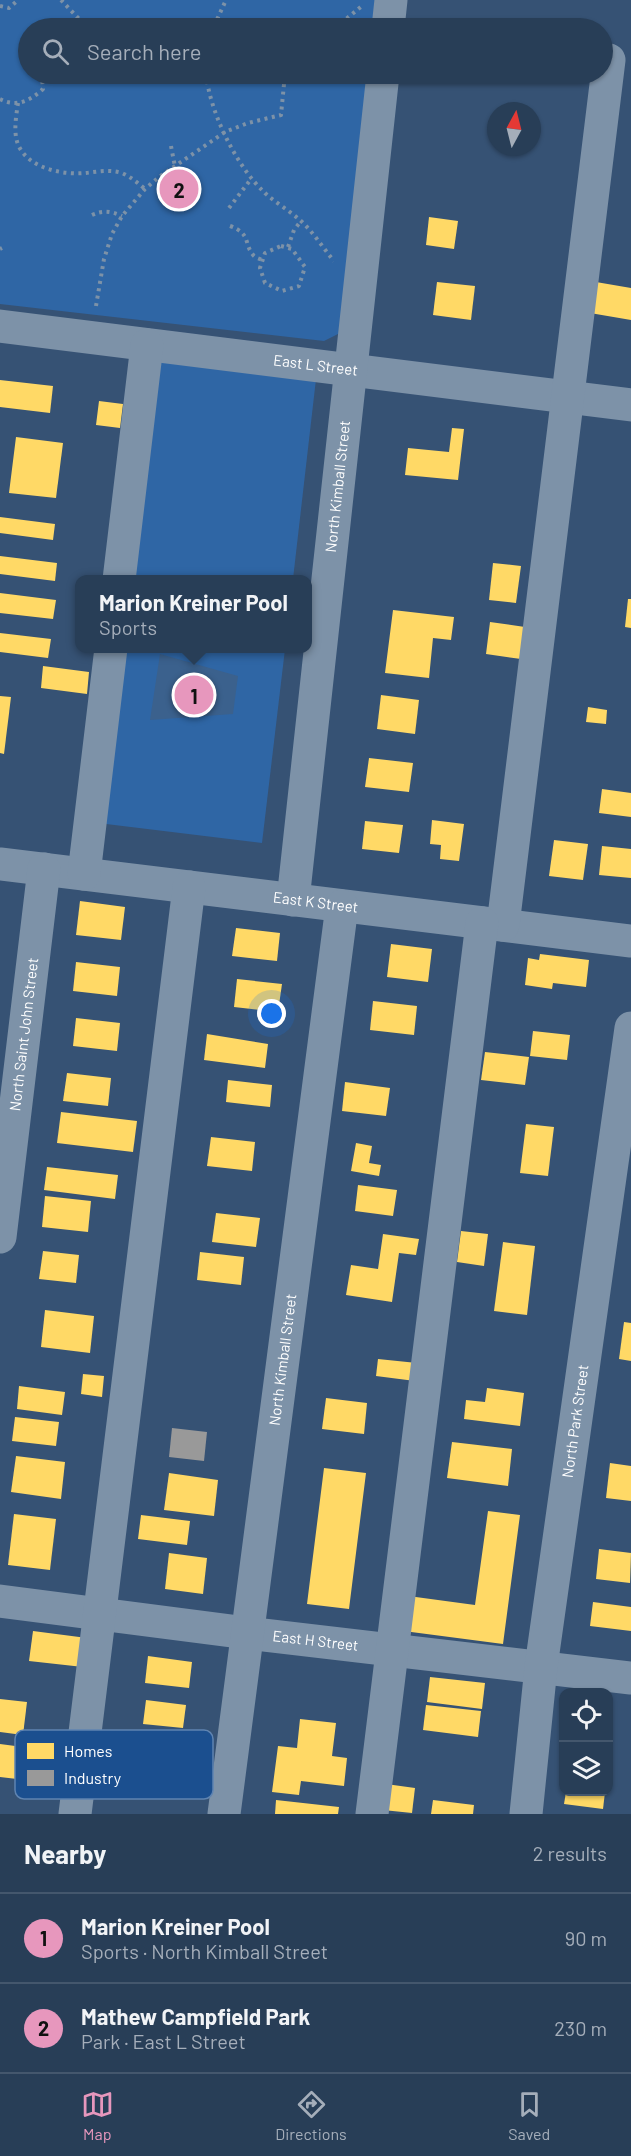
<!DOCTYPE html>
<html lang="en">
<head>
<meta charset="utf-8">
<style>
  :root { --surface:#283e57; --page:#30455d; --text:#f1f3f6; --muted:#a5aeba; --line:#44576d; --accent:#e797bd }
  body { margin:0; font-family:Barlow,sans-serif; background:var(--page); color:var(--text) }
  .controls { position:absolute; right:18px; bottom:18px; display:grid; overflow:hidden; border-radius:12px; box-shadow:0 2px 4px #0004 }
  .controls button { width:54px; height:54px; display:grid; place-items:center; padding:0; border:0; border-bottom:2px solid var(--line); background:var(--surface); color:var(--text); font:30px sans-serif }
  .compass { position:absolute; left:487px; top:102px; width:54px; height:54px; border-radius:50%; background:var(--surface); box-shadow:0 2px 4px #0004; rotate:7deg }
  .you { position:absolute; left:272px; top:1014px; width:21px; height:21px; margin:-15px; border:4px solid #fff; border-radius:50%; background:#1a73e8; box-shadow:0 0 0 9px #1a73e833 }
  .badge { display:grid; place-items:center; width:39px; height:39px; border-radius:50%; background:var(--accent); color:#111; font-size:20px; font-weight:700 }
  .pin { position:absolute; translate:-50% -50%; border:3px solid #fff; box-shadow:0 2px 6px #0006 }
  .popup { position:absolute; left:75px; top:575px; width:237px; height:78px; box-sizing:border-box; display:grid; place-content:center; border-radius:12px; background:var(--surface); filter:drop-shadow(0 2px 4px #0005); font-size:20px; white-space:nowrap; color:var(--muted) }
  .popup b { font-size:22px; color:var(--text) }
  .popup::after { content:''; position:absolute; left:50%; top:100%; margin-left:-12px; border:12px solid transparent; border-top-color:var(--surface) }
  .list { margin:0; padding:0; list-style:none }
  h2 { display:flex; justify-content:space-between; align-items:center; height:78px; margin:0; padding:0 24px; font-size:26px }
  h2 small { font-size:20px; font-weight:400; color:var(--muted) }
  .list li { display:grid; grid-template-columns:39px 1fr auto; gap:18px; align-items:center; box-sizing:border-box; height:90px; padding:0 24px; border-top:2px solid var(--line) }
  .list b { display:block; font-size:22px; white-space:nowrap }
  .list p { margin:0; font-size:20px; white-space:nowrap; color:var(--muted) }
  .list em { font-size:20px; font-style:normal; color:var(--muted) }
  .icon { flex:none; width:33px; height:33px; fill:none; stroke:currentColor; stroke-width:2; stroke-linecap:round; stroke-linejoin:round }
  .map { position:relative; flex:none; width:631px; height:1814px; overflow:hidden }
  .search { position:absolute; background:var(--surface); box-shadow:0 2px 4px #0004; left:18px; right:18px; top:18px; height:66px; display:flex; align-items:center; gap:15px; box-sizing:border-box; padding:0 21px; border-radius:33px; color:var(--muted); font-size:22px }
  .sheet { height:258px; background:var(--surface) }
  nav { display:flex; justify-content:space-around; align-items:center; box-sizing:border-box; height:84px; border-top:2px solid var(--line); background:var(--surface); font-size:16px; color:var(--muted) }
  nav a { display:grid; justify-items:center; gap:3px }
  nav .on { color:var(--accent) }
  .map>svg:first-child { display:block }
  .green { fill:#2f66a5 }
  .water { fill:#3b618d }
  .homes { fill:#ffd966 }
  .industry { fill:#999 }
  .lines { fill:none; stroke-linecap:round; stroke-linejoin:round }
  .path { stroke:#7d92a8; stroke-width:4; stroke-dasharray:3 4.5; stroke-linecap:butt }
  .minor { stroke:#7d92a8; stroke-width:33 }
  .labels { text-anchor:middle; stroke-width:6; stroke-linejoin:round; paint-order:stroke }
  .street-label { font-size:15px; fill:#fff; stroke:#1b4f8f }
  .key { fill:#1b4f8f; stroke:#5f84b1; stroke-width:1.5 }
  .key-label { font-size:16px; fill:#fff }
</style>
</head>
<body>
<div class="map">
<svg width="631" height="1814" viewBox="0 0 631 1814">
  <rect width="100%" height="100%" fill="#365274"/>
  <!-- green -->
  <g class="green">
    <polygon points="0,0 375,0 372,28 28,28 28,74 368,74 344,331 324,341 0,304"/>
    <polygon points="153,360 316,379 293,579 127,580"/>
    <polygon points="119,649 285,649 262,843 98,823"/>
  </g>
  <!-- water -->
  <polygon class="water" points="160,654 238,676 233,714 150,720"/>
  <!-- homes -->
  <g class="homes">
    <polygon points="429,217 458,221 454,249 426,245"/>
    <polygon points="437,282 475,286 471,320 433,315"/>
    <polygon points="596,282 631,288 631,320 590,313"/>
    <polygon points="0,380 53,386 50,413 0,407"/>
    <polygon points="99,401 123,404 120,428 96,425"/>
    <polygon points="452,428 464,429 458,480 405,475 408,448 449,452"/>
    <polygon points="16,437 63,443 56,498 9,493"/>
    <polygon points="0,517 55,524 53,540 0,533"/>
    <polygon points="0,556 57,563 55,581 0,574"/>
    <polygon points="493,563 521,566 516,603 489,600"/>
    <polygon points="0,593 56,600 53,619 0,613"/>
    <polygon points="628,599 631,599 631,628 625,627"/>
    <polygon points="393,610 454,617 451,640 433,638 429,678 385,673"/>
    <polygon points="490,622 525,627 521,659 486,654"/>
    <polygon points="0,633 51,639 48,658 0,652"/>
    <polygon points="43,666 89,672 87,694 41,688"/>
    <polygon points="381,695 419,700 415,734 377,729"/>
    <polygon points="0,696 11,697 4,754 0,753"/>
    <polygon points="588,707 607,710 606,724 586,722"/>
    <polygon points="369,758 413,763 409,792 365,787"/>
    <polygon points="602,789 631,793 631,817 599,813"/>
    <polygon points="432,820 464,824 459,861 440,859 441,845 430,844"/>
    <polygon points="365,821 403,825 399,853 362,849"/>
    <polygon points="554,840 588,844 583,880 549,876"/>
    <polygon points="602,846 631,849 631,878 599,875"/>
    <polygon points="80,901 125,907 121,940 76,935"/>
    <polygon points="236,928 280,933 277,961 232,956"/>
    <polygon points="391,944 432,949 428,982 387,977"/>
    <polygon points="540,954 589,960 586,987 553,983 552,989 525,985 528,958 539,960"/>
    <polygon points="76,962 120,967 117,996 73,991"/>
    <polygon points="237,979 282,984 278,1012 234,1007"/>
    <polygon points="373,1001 417,1006 414,1035 370,1030"/>
    <polygon points="76,1018 120,1023 117,1051 73,1046"/>
    <polygon points="533,1031 570,1035 567,1060 530,1056"/>
    <polygon points="207,1034 268,1044 265,1068 204,1060"/>
    <polygon points="485,1052 529,1057 525,1085 481,1080"/>
    <polygon points="67,1073 111,1078 108,1106 63,1101"/>
    <polygon points="228,1080 272,1085 270,1107 226,1102"/>
    <polygon points="345,1082 390,1088 386,1116 342,1111"/>
    <polygon points="61,1112 137,1121 133,1152 57,1143"/>
    <polygon points="526,1124 554,1127 548,1176 520,1173"/>
    <polygon points="211,1137 255,1142 252,1171 207,1166"/>
    <polygon points="356,1143 372,1146 369,1163 381,1165 379,1176 351,1171"/>
    <polygon points="47,1167 118,1175 115,1199 44,1190"/>
    <polygon points="358,1185 397,1190 393,1216 355,1211"/>
    <polygon points="45,1196 91,1201 88,1232 42,1227"/>
    <polygon points="216,1213 260,1218 256,1247 212,1242"/>
    <polygon points="461,1231 488,1234 484,1266 457,1262"/>
    <polygon points="383,1234 419,1239 416,1255 399,1253 392,1302 346,1295 351,1265 378,1269"/>
    <polygon points="503,1242 535,1246 527,1315 494,1311"/>
    <polygon points="43,1251 79,1255 76,1283 39,1279"/>
    <polygon points="200,1252 244,1257 241,1285 197,1280"/>
    <polygon points="45,1310 94,1316 90,1353 41,1347"/>
    <polygon points="624,1322 631,1323 631,1361 619,1359"/>
    <polygon points="378,1359 417,1363 415,1381 376,1376"/>
    <polygon points="83,1374 104,1376 102,1397 81,1394"/>
    <polygon points="19,1386 65,1392 62,1415 17,1409"/>
    <polygon points="487,1388 524,1393 520,1426 464,1419 466,1400 485,1402"/>
    <polygon points="326,1398 367,1403 364,1434 322,1429"/>
    <polygon points="15,1417 59,1422 56,1446 12,1441"/>
    <polygon points="452,1442 512,1449 508,1486 447,1478"/>
    <polygon points="16,1456 65,1462 61,1499 11,1492"/>
    <polygon points="610,1463 631,1466 631,1501 606,1498"/>
    <polygon points="324,1468 366,1473 349,1609 307,1604"/>
    <polygon points="169,1473 218,1480 214,1516 164,1510"/>
    <polygon points="488,1511 520,1515 503,1644 396,1630 401,1595 475,1605"/>
    <polygon points="14,1514 56,1519 50,1570 8,1565"/>
    <polygon points="141,1515 190,1521 187,1545 138,1539"/>
    <polygon points="599,1549 631,1553 630,1583 596,1579"/>
    <polygon points="169,1553 207,1558 203,1594 165,1589"/>
    <polygon points="593,1602 631,1607 631,1631 590,1626"/>
    <polygon points="33,1631 87,1638 83,1667 29,1661"/>
    <polygon points="148,1656 192,1662 189,1688 145,1683"/>
    <polygon points="430,1677 485,1683 482,1709 427,1702"/>
    <polygon points="0,1699 27,1702 23,1735 0,1732"/>
    <polygon points="146,1700 186,1705 183,1728 143,1724"/>
    <polygon points="426,1705 481,1711 478,1737 423,1730"/>
    <polygon points="300,1719 336,1723 332,1756 347,1758 344,1786 301,1781 299,1795 272,1792 278,1746 297,1748"/>
    <polygon points="145,1743 178,1747 171,1799 139,1795"/>
    <polygon points="0,1744 38,1749 34,1781 0,1777"/>
    <polygon points="39,1773 68,1777 65,1798 36,1795"/>
    <polygon points="386,1784 415,1788 412,1813 383,1810"/>
    <polygon points="566,1792 605,1792 603,1809 564,1804"/>
    <polygon points="276,1800 339,1807 338,1814 275,1814"/>
    <polygon points="433,1800 474,1805 473,1814 431,1814"/>
  </g>
  <!-- industry -->
  <polygon class="industry" points="172,1428 207,1432 204,1461 169,1457"/>
  <g class="lines">
    <!-- path -->
    <g class="path">
      <polyline points="61,0 81,21 91,28"/>
      <polyline points="0,6 9,8 18,0"/>
      <polyline points="214,26 226,0"/>
      <polyline points="203,28 210,26 220,28"/>
      <polyline points="335,28 362,6"/>
      <path d="M 206,74 C 210,112 236,166 265,193 C 276,203 290,211 301,221 C 314,233 323,248 334,261"/>
      <path d="M 0,99 C 17,108 31,100 43,89 L 42,77 L 36,74"/>
      <path d="M 18,103 C 16,118 12,137 21,150 C 33,169 64,175 85,173 C 97,172 109,169 122,173 C 131,177 138,183 145,189"/>
      <polyline points="171,146 175,167"/>
      <polyline points="229,208 251,179"/>
      <path d="M 92,215 C 103,210 111,211 122,216"/>
      <path d="M 230,226 C 252,234 243,244 254,256 C 256,258 260,259 263,260"/>
      <polygon points="281,246 292,249 305,267 299,286 282,291 265,283 260,268 265,253"/>
      <polyline points="288,247 294,230 301,221"/>
      <polyline points="0,249 2,248"/>
      <polyline points="96,306 104,259 112,234 122,216 145,189 159,177 225,132 248,123 281,115 285,74"/>
    </g>
    <!-- minor -->
    <g class="minor">
      <polyline points="388,28 391,0"/>
      <path id="s1" d="M 0,326 L 631,405"/>
      <polyline points="119,580 147,345"/>
      <path id="s2" d="M 0,864 L 631,941"/>
      <polyline points="84,874 111,648"/>
      <path id="s3" d="M 293,900 L 383,74"/>
      <polyline points="503,925 609,60"/>
      <path id="s4" d="M 0,1237 L 44,869"/>
      <path id="s5" d="M 0,1601 L 247,1633 L 631,1678"/>
      <polyline points="75,1814 189,887"/>
      <path id="s6" d="M 224,1814 L 342,906"/>
      <polyline points="372,1814 482,923"/>
      <path id="s7" d="M 526,1814 L 541,1667 L 631,1028"/>
    </g>
  </g>
  <g class="labels">
    <!-- street labels -->
    <g class="street-label">
      <text dy="5" stroke="none"><textPath href="#s1" startOffset="318">East L Street</textPath></text>
      <text dy="5" stroke="none"><textPath href="#s3" startOffset="416">North Kimball Street</textPath></text>
      <text dy="5" stroke="none"><textPath href="#s2" startOffset="318">East K Street</textPath></text>
      <text dy="5" stroke="none"><textPath href="#s4" startOffset="204">North Saint John Street</textPath></text>
      <text dy="5" stroke="none"><textPath href="#s6" startOffset="458">North Kimball Street</textPath></text>
      <text dy="5" stroke="none"><textPath href="#s7" startOffset="396">North Park Street</textPath></text>
      <text dy="5" stroke="none"><textPath href="#s5" startOffset="318">East H Street</textPath></text>
    </g>
  </g>
  <!-- legend -->
  <rect x="15" y="1730" width="198" height="69" rx="9" class="key"/>
  <rect x="27" y="1743" width="27" height="16" fill="#ffd966"/>
  <rect x="27" y="1770" width="27" height="16" fill="#999"/>
  <g class="key-label">
    <text x="64" y="1757">Homes</text>
    <text x="64" y="1784">Industry</text>
  </g>
</svg>
<div class="controls">
<button><svg class="icon" aria-label="locate" viewBox="0 0 24 24"><circle cx="12" cy="12" r="6"/><path d="M12 2v4M12 18v4M2 12h4M18 12h4"/></svg></button>
<button><svg class="icon" aria-label="layers" viewBox="0 0 24 24"><path d="M12 4l9 5-9 5-9-5zM3 14l9 5 9-5"/></svg></button>
</div>
<svg class="compass" viewBox="-18 -18 36 36"><path d="M0-13l5 13h-10z" fill="#e53935"/><path d="M0 13l5-13h-10z" fill="#a5aeba"/></svg>
<div class="you"></div>
<div class="pin badge" style="left:194px;top:695px">1</div>
<div class="popup"><b>Marion Kreiner Pool</b>Sports</div>
<div class="pin badge" style="left:179px;top:189px">2</div>
<div class="search"><svg class="icon" aria-label="search" viewBox="0 0 24 24"><circle cx="10" cy="10" r="6"/><path d="M15 15l6 6"/></svg>Search here</div>
</div>
<section class="sheet">
<h2>Nearby<small>2 results</small></h2>
<ul class="list">
<li><span class="badge">1</span><div><b>Marion Kreiner Pool</b><p>Sports · North Kimball Street</p></div><em>90 m</em></li>
<li><span class="badge">2</span><div><b>Mathew Campfield Park</b><p>Park · East L Street</p></div><em>230 m</em></li>
</ul>
</section>
<nav>
<a class="on"><svg class="icon" aria-label="map" viewBox="0 0 24 24"><path d="M3 6l6-2 6 2 6-2v14l-6 2-6-2-6 2zM9 4v14M15 6v14"/></svg>Map</a>
<a><svg class="icon" aria-label="directions" viewBox="0 0 24 24"><path d="M12 3l9 9-9 9-9-9zM9 14v-3h6M13 9l2 2-2 2"/></svg>Directions</a>
<a><svg class="icon" aria-label="saved" viewBox="0 0 24 24"><path d="M7 4h10v16l-5-4-5 4z"/></svg>Saved</a>
</nav>
</body>
</html>
